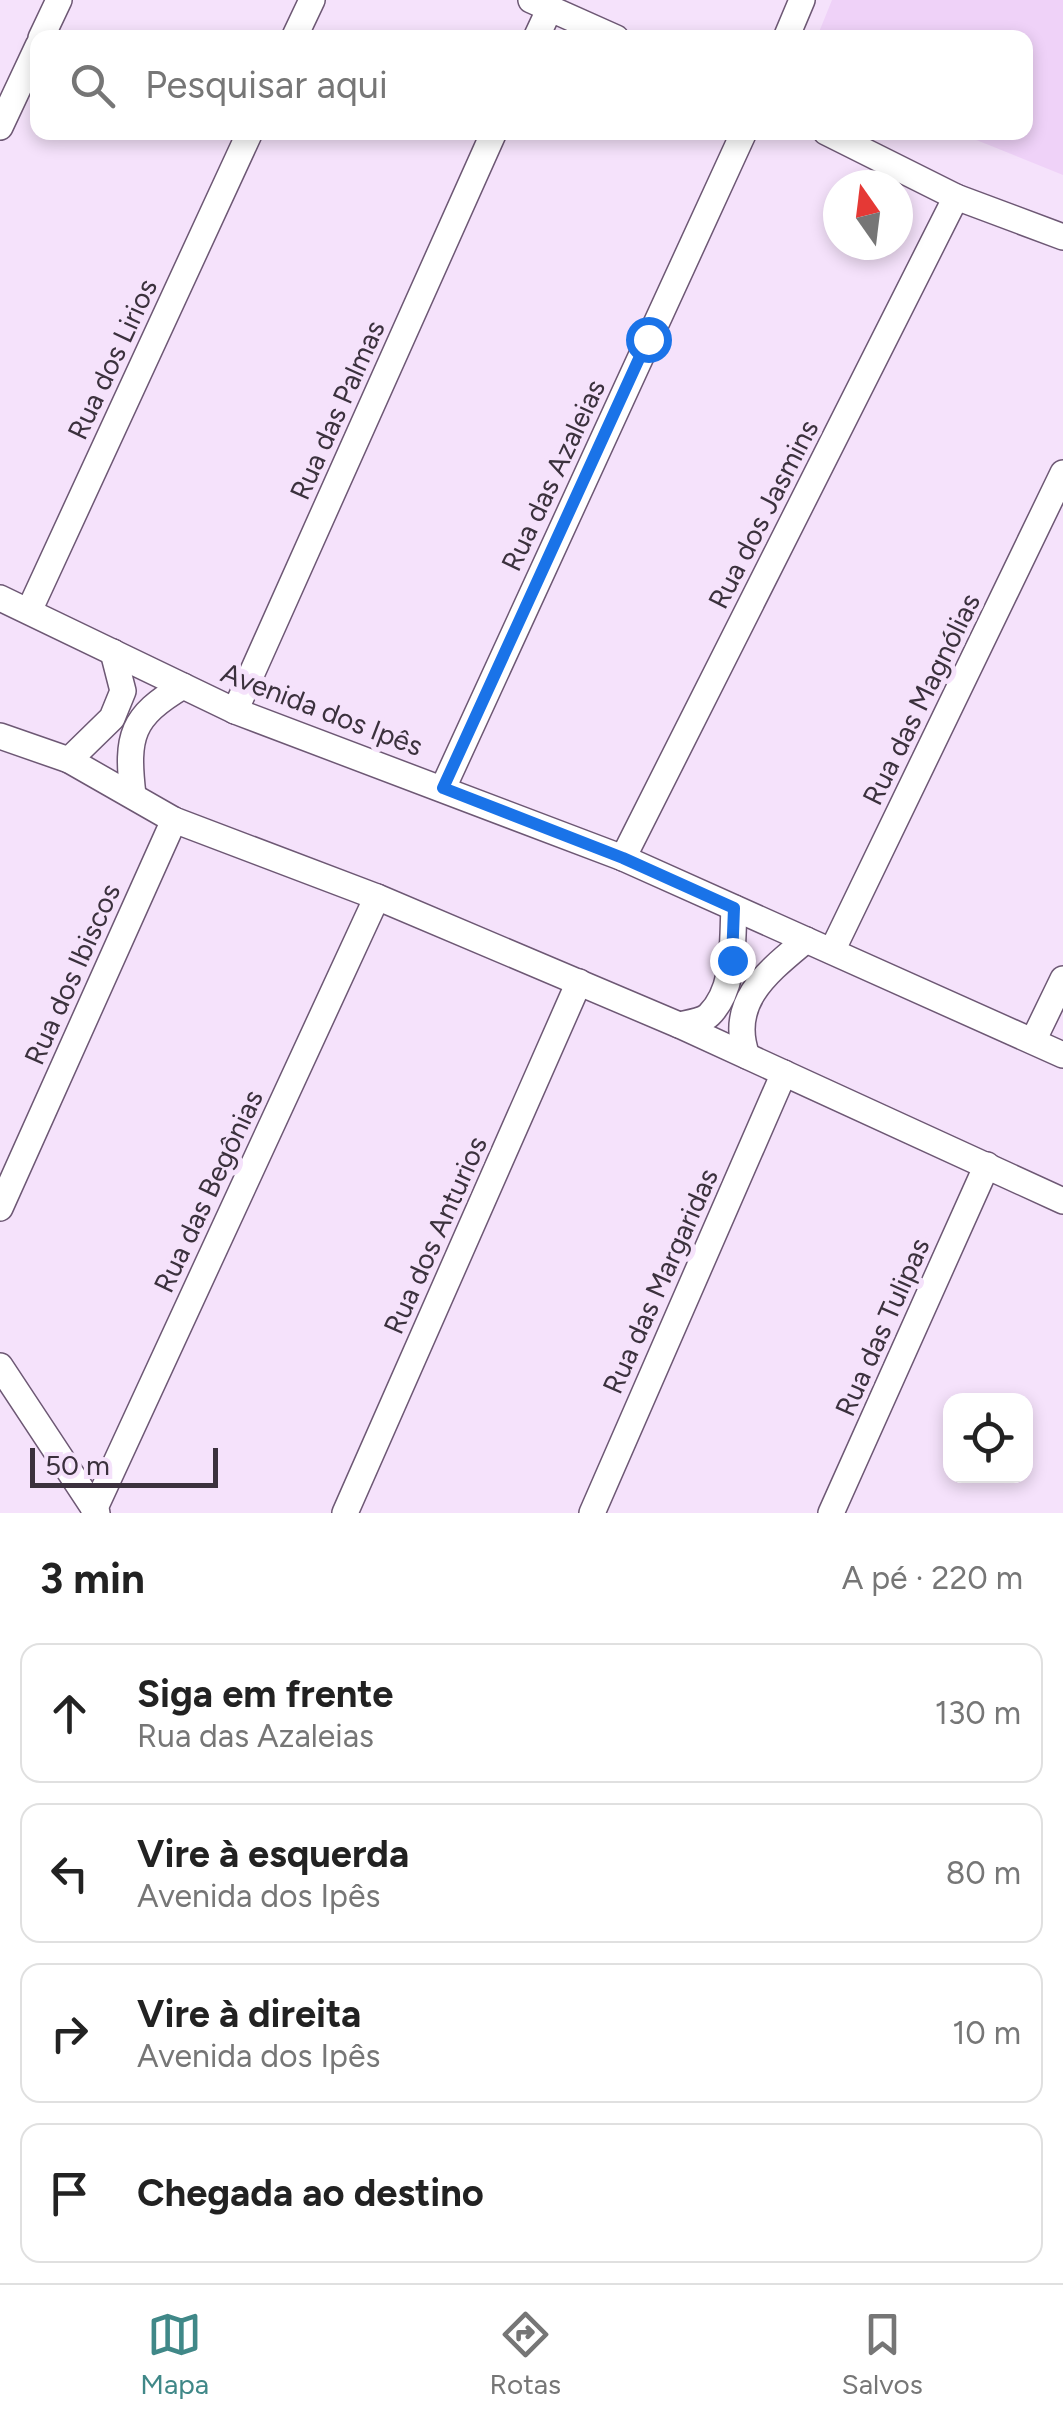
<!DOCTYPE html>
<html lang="pt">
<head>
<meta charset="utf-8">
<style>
  :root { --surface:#fff; --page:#f2f2f2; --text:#222; --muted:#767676; --line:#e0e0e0; --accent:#408888 }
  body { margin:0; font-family:Figtree,sans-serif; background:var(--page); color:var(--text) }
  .controls { position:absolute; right:30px; bottom:30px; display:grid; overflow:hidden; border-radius:20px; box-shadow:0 5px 15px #0003 }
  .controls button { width:90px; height:90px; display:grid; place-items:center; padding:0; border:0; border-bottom:2px solid var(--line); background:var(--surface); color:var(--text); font:50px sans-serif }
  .compass { position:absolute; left:823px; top:170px; width:90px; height:90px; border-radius:50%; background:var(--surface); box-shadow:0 5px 15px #0003; rotate:346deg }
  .scale { position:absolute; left:30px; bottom:25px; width:188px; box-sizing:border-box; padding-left:10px; border:5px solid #3b313d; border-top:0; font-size:28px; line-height:35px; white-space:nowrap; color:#3b313d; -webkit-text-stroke:8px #f5e2fb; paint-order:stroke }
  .stop { position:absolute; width:30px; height:30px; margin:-22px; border:8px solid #1a73e8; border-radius:50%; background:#fff }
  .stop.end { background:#1a73e8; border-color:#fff; box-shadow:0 2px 10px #0008 }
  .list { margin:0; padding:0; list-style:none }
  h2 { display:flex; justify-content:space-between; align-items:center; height:130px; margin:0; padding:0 40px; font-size:42px }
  h2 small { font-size:32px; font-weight:400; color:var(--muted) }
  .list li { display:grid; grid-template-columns:65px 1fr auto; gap:30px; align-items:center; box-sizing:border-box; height:140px; margin:0 20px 20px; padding:0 20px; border:2px solid var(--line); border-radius:20px }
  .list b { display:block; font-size:38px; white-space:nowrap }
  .list p { margin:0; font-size:32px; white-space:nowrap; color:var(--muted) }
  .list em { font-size:32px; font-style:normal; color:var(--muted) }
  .icon { flex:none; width:55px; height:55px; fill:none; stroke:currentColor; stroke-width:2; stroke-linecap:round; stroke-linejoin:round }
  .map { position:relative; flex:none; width:1063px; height:1513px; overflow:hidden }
  .search { position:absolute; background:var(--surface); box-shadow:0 5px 15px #0003; left:30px; right:30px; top:30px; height:110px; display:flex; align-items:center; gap:25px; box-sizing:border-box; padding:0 35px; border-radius:20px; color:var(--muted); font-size:38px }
  .sheet { height:770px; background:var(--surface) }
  nav { display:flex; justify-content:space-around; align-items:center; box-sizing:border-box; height:140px; border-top:2px solid var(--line); background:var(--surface); font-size:28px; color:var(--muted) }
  nav a { display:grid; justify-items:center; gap:5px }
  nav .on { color:var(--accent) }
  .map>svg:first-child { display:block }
  .built { fill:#efd2f8 }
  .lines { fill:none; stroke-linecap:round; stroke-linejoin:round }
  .street-casing { stroke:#6d5874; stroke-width:28 }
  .street { stroke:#fff; stroke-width:25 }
  .route { stroke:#1a73e8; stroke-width:12 }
  .labels { text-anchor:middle; stroke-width:10; stroke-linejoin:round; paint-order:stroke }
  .street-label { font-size:28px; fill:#3b313d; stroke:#f5e2fb }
</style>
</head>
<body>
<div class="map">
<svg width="1063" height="1513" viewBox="0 0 1063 1513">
  <rect width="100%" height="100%" fill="#f5e2fb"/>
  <!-- built -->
  <polygon class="built" points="832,0 1063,0 1063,175 959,133 1026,132 1026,38 817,37"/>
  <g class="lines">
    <!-- street casing -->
    <g class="street-casing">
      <g id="street">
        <polyline points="531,0 616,38"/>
        <polyline points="41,38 59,0"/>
        <polyline points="294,38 312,0"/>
        <polyline points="536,38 550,8"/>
        <polyline points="786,38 802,0"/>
        <polyline points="0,127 38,46"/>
        <polyline points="826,132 956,197 1063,237"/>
        <polyline points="0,598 235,711 623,858 1063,1055"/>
        <polyline points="29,611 250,132"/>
        <polyline points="235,711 494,132"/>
        <polyline points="0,736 69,760 174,820 377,897 679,1025 1063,1201"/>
        <polyline points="69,760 112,718 123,691 113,652"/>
        <polyline points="443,788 744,132"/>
        <path d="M 133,795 C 126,736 131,717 183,686"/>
        <polyline points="623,858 956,197"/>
        <polyline points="832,951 1063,473"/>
        <path d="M 679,1025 C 688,1023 703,1021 709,1015 C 736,989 732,941 734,908"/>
        <polyline points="1033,1041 1063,979"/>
        <path d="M 747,1056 C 727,1002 769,971 806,940"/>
        <polyline points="0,1208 174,820"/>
        <polyline points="0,1366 97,1513"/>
        <polyline points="94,1510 377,897"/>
        <polyline points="345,1513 579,982"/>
        <polyline points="592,1513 784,1073"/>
        <polyline points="831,1513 987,1165"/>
      </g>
    </g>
    <!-- street -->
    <use href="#street" class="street"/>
  </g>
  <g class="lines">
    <!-- route -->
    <polyline class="route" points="648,339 443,788 623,858 734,908 732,960"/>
  </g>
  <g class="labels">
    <!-- street labels -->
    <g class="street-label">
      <text transform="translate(112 359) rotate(-65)" y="10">Rua dos Lirios</text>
      <text transform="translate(337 410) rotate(-66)" y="10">Rua das Palmas</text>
      <text transform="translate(553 475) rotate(-65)" y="10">Rua das Azaleias</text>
      <text transform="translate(763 514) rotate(-63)" y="10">Rua dos Jasmins</text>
      <text transform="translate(921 699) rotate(-64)" y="10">Rua das Magnólias</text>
      <text transform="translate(322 709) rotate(21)" y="10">Avenida dos Ipês</text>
      <text transform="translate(72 974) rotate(-66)" y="10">Rua dos Ibiscos</text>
      <text transform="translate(208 1191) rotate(-65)" y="10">Rua das Begônias</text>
      <text transform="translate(435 1235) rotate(-66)" y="10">Rua dos Anturios</text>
      <text transform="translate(660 1281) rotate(-66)" y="10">Rua das Margaridas</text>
      <text transform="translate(882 1327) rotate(-66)" y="10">Rua das Tulipas</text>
    </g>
  </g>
</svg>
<div class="controls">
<button><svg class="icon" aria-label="locate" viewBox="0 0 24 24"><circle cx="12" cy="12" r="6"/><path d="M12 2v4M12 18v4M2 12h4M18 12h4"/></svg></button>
</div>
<svg class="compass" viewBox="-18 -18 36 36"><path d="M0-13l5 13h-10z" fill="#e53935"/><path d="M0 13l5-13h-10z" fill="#767676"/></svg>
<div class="scale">50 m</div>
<div class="stop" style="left:648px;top:339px"></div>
<div class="stop end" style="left:732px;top:960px"></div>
<div class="search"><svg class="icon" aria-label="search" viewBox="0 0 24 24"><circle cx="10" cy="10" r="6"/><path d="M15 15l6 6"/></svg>Pesquisar aqui</div>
</div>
<section class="sheet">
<h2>3 min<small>A pé · 220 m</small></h2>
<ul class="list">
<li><svg class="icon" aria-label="ahead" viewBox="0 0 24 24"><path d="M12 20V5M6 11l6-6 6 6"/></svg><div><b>Siga em frente</b><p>Rua das Azaleias</p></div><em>130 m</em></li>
<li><svg class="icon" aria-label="left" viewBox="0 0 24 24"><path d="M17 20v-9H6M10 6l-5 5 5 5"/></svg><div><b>Vire à esquerda</b><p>Avenida dos Ipês</p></div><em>80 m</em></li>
<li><svg class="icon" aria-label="right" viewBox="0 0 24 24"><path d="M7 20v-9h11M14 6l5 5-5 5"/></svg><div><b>Vire à direita</b><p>Avenida dos Ipês</p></div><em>10 m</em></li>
<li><svg class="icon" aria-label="arrive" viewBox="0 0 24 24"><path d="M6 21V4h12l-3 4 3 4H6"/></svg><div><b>Chegada ao destino</b></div></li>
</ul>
</section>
<nav>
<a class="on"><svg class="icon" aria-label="map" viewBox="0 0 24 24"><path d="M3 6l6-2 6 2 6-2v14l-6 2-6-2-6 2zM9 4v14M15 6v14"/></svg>Mapa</a>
<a><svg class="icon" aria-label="directions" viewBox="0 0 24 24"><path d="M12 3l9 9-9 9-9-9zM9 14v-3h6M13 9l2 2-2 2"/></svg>Rotas</a>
<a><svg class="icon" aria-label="saved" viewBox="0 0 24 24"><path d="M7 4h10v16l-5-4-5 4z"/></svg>Salvos</a>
</nav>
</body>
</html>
